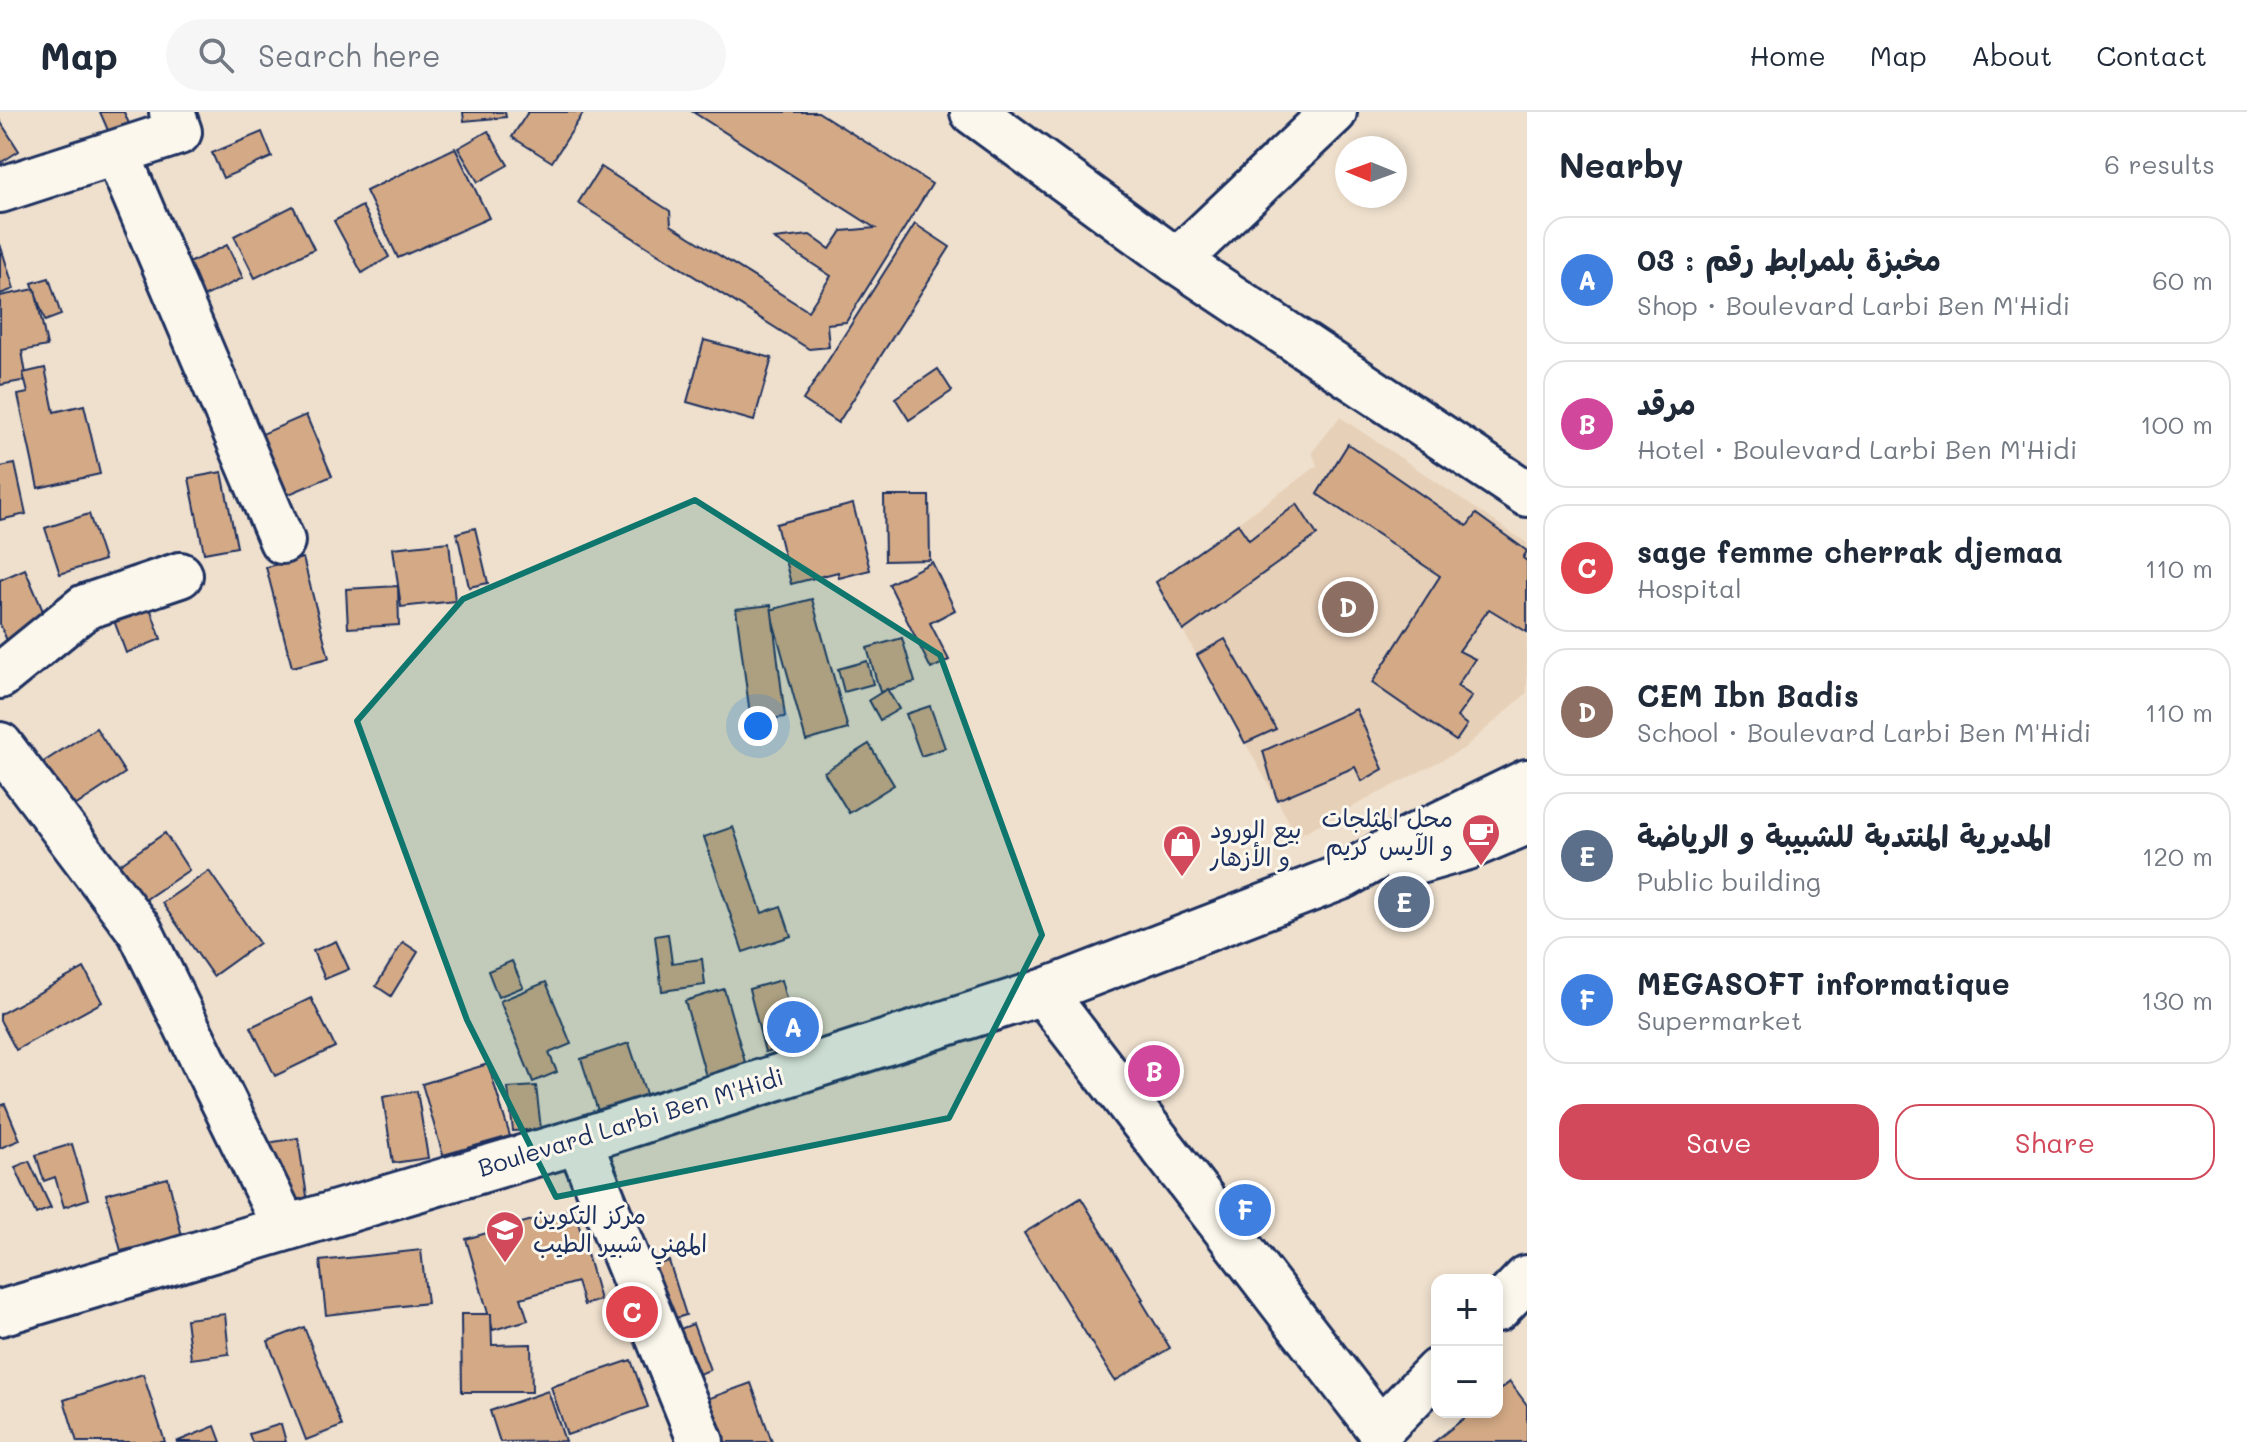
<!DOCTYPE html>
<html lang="en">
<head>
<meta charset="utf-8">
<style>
  :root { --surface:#fff; --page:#f6f6f7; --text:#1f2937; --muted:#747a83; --line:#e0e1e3; --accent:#d1495b }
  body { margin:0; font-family:Mali,"Playpen Sans Arabic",sans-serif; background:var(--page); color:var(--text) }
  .controls { position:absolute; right:24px; bottom:24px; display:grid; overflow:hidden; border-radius:16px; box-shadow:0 4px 12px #0003 }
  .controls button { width:72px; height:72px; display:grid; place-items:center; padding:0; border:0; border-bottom:2px solid var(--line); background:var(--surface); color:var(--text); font:40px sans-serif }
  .compass { position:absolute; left:1335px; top:24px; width:72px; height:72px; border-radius:50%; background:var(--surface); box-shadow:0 4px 12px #0003; rotate:271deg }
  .you { position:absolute; left:758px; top:614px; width:28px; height:28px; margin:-20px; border:6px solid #fff; border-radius:50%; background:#1a73e8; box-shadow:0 0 0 12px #1a73e833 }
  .badge { display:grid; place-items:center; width:52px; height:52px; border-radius:50%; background:var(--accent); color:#fff; font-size:26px; font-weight:700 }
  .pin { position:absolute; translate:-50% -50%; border:4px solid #fff; box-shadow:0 2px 8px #0006 }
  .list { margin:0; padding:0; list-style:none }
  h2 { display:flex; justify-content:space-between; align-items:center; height:104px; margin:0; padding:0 32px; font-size:34px }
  h2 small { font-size:26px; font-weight:400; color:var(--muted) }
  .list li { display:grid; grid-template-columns:52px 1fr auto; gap:24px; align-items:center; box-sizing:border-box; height:128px; margin:0 16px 16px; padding:0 16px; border:2px solid var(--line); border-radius:24px }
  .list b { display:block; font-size:30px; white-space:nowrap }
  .list p { margin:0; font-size:26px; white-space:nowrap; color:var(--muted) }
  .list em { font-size:26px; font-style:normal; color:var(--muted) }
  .actions { display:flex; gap:16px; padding:24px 32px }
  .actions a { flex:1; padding:18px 0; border:2px solid var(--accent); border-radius:24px; text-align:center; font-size:28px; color:var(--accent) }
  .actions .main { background:var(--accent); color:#fff }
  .icon { flex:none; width:44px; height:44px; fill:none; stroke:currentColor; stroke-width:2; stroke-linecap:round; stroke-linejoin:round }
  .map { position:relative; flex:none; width:1527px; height:1330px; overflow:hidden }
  header { display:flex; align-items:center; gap:48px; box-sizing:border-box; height:112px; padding:0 40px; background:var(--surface); border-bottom:2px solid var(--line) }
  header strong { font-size:38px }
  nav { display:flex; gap:44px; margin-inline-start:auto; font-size:28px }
  .search { width:560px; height:72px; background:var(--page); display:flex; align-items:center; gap:20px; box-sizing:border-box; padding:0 28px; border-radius:44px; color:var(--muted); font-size:30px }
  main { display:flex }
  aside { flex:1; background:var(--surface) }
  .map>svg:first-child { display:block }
  .built { fill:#e7d0b8 }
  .building { fill:#d4aa86; stroke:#1b2f5e; stroke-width:2 }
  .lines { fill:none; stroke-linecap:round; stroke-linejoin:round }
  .minor-casing { stroke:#1b2f5e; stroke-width:50 }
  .minor { stroke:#fbf7ec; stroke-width:44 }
  .marked { fill:#0f766e; fill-opacity:0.2; stroke:#0f766e; stroke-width:6; stroke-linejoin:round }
  .labels { text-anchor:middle; stroke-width:6; stroke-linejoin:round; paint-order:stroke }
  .poi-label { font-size:24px; fill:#1b2f5e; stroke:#fbf7ec; text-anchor:start }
  .street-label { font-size:24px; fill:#1b2f5e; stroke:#fbf7ec }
</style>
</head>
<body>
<header>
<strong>Map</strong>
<div class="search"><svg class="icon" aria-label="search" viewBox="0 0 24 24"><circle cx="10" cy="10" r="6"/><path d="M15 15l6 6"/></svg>Search here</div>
<nav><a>Home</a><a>Map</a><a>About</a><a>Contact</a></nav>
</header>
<main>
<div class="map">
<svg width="1527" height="1330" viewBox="0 0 1527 1330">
  <rect width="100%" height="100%" fill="#efe0cd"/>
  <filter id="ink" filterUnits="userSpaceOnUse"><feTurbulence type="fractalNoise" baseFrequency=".0125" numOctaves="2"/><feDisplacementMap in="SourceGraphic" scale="16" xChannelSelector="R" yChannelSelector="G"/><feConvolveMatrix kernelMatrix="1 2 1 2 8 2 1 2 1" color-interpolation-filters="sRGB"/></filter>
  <g filter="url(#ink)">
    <!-- built -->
    <polygon class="built" points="1340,305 1527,431 1527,581 1463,637 1297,724 1156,470 1317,354 1312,340"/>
    <!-- building -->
    <g class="building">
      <polygon points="100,0 124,0 130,14 110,23"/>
      <polygon points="463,0 505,0 506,5 464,9"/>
      <polygon points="528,0 584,0 552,50 512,25"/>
      <polygon points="693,0 818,0 932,72 846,210 827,212 829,235 809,237 578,91 601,55 670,99 671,113 808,199 831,164 774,127 810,123 830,137 842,119 875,116"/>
      <polygon points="0,9 19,39 0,51"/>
      <polygon points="488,19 508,53 478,70 458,36"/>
      <polygon points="262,20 272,45 223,66 212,41"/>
      <polygon points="455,36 489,106 398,146 366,79"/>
      <polygon points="293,94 314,137 255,166 234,124"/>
      <polygon points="362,94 389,145 362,161 334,109"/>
      <polygon points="915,112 950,135 838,311 803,288"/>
      <polygon points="0,132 14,177 0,182"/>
      <polygon points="227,133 243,166 197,188 182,154"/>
      <polygon points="49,166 61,203 45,209 32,171"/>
      <polygon points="35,177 47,234 22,239 27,268 0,273 0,184"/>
      <polygon points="704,228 772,246 754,309 687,290"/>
      <polygon points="45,256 54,300 84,293 100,362 38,376 18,283 28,281 23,261"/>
      <polygon points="938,257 952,279 909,308 895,286"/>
      <polygon points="306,303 332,364 263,393 237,333"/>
      <polygon points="1348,332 1467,414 1476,402 1527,439 1523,446 1527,449 1527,520 1489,497 1459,539 1475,547 1457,574 1472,584 1457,605 1467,613 1456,629 1372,571 1440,464 1317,382"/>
      <polygon points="15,352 26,402 0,408 0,355"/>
      <polygon points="222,360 237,435 204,441 189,366"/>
      <polygon points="884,384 929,384 930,448 885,449"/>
      <polygon points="853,392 870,458 839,466 838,460 791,472 776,412"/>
      <polygon points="1297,392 1317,423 1183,519 1156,470 1238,412 1249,428"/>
      <polygon points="89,402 104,448 60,462 45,416"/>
      <polygon points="475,416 488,471 469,475 457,421"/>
      <polygon points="449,430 455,489 401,495 393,436"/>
      <polygon points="303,446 329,546 292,555 266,455"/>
      <polygon points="932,450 955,498 930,511 949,548 931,557 889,472"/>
      <polygon points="25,457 49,513 8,531 0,512 0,468"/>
      <polygon points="398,474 399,513 348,516 346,477"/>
      <polygon points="812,487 848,617 806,629 770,498"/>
      <polygon points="148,490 161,527 126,541 112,503"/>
      <polygon points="771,493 785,605 751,610 736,497"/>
      <polygon points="902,526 915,570 880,580 867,536"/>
      <polygon points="1225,527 1276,617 1245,631 1197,543"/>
      <polygon points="867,549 873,572 844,580 838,557"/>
      <polygon points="887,577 899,597 880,608 869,588"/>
      <polygon points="930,594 945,636 921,644 906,602"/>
      <polygon points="1356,597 1383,657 1362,669 1355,655 1277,688 1263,639"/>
      <polygon points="96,616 125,661 58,705 28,660"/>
      <polygon points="869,632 894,673 849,701 824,660"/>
      <polygon points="733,715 762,801 781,794 791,824 743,840 704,725"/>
      <polygon points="165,721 189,758 118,806 94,770"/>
      <polygon points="209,759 259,831 213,864 162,791"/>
      <polygon points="668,822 672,851 702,847 705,873 662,879 655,824"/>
      <polygon points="336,829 349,857 325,867 313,839"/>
      <polygon points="403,830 418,840 391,884 376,874"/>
      <polygon points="512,849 523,875 498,885 488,859"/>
      <polygon points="84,856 102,890 16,938 0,908 0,902"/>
      <polygon points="781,868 798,932 765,940 749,877"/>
      <polygon points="546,870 571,932 549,941 557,960 533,970 500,889"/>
      <polygon points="724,877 747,957 707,968 685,889"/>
      <polygon points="311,886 335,935 275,964 251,915"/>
      <polygon points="629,931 650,994 602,1011 581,947"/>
      <polygon points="488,952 510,1024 443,1043 422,972"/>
      <polygon points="536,974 541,1017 513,1019 508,976"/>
      <polygon points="417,979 428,1046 393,1051 383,985"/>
      <polygon points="5,992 20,1028 0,1036 0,994"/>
      <polygon points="298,1026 309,1097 266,1103 255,1033"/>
      <polygon points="72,1032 88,1087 64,1095 55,1065 44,1069 36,1043"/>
      <polygon points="29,1049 51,1096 36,1102 15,1055"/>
      <polygon points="168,1066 182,1124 121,1139 106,1082"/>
      <polygon points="1081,1086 1143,1187 1141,1188 1170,1236 1115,1269 1024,1121"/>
      <polygon points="574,1096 600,1188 584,1193 577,1170 521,1186 528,1208 493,1218 466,1127"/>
      <polygon points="421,1138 427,1191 326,1203 320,1149"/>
      <polygon points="669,1149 686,1203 643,1216 626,1161"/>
      <polygon points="225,1202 229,1242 191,1247 186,1207"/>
      <polygon points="461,1202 491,1202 492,1233 531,1232 532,1280 462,1280"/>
      <polygon points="693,1212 710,1258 685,1267 667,1222"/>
      <polygon points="304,1215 342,1314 306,1328 268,1229"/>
      <polygon points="631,1248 648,1295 567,1323 551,1275"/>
      <polygon points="143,1262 165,1330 77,1330 64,1288"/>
      <polygon points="1510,1270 1527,1293 1527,1330 1434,1330 1472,1300 1497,1300 1497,1280"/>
      <polygon points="751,1271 772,1330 688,1330 677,1298"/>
      <polygon points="548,1279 565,1329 500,1330 490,1299"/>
      <polygon points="281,1312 286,1330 252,1330 249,1322"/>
      <polygon points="215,1314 221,1330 176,1330"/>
    </g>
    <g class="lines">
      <!-- minor casing -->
      <g class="minor-casing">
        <g id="minor">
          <polyline points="973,0 1177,149 1527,382"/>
          <polyline points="117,41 282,429"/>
          <polyline points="0,78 179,20 172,0"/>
          <polyline points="1177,149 1334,0"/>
          <polyline points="0,564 85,495 180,463"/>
          <polyline points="0,633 140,819 285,1115"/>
          <polyline points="1405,753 1468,735 1527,710"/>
          <polyline points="1043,880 1380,1318 1437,1259"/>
          <polyline points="579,1029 701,1330"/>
          <polyline points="1497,1197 1527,1166"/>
          <polyline points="0,1201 579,1029 1043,880 1344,764 1409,727 1527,670"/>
        </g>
      </g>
      <!-- minor -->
      <use href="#minor" class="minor"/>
    </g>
  </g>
  <!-- marked area -->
  <path class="marked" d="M 695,388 L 940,543 L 1042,823 L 949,1006 L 556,1085 L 467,908 L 357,609 L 463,487 Z"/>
  <!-- icons -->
  <defs>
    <g id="cafe-pin" transform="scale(2)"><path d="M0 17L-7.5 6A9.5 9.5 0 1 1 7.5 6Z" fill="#d1495b" stroke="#fbf7ec"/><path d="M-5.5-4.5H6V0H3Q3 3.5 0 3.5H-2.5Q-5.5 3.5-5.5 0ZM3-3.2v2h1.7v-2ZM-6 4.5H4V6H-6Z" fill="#fff"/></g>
    <g id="shop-pin" transform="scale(2)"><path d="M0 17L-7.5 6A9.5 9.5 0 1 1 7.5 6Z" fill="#d1495b" stroke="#fbf7ec"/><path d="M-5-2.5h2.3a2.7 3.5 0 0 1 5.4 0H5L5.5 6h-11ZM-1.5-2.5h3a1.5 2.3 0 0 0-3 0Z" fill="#fff"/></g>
    <g id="university-pin" transform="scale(2)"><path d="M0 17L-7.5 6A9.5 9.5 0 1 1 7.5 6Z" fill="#d1495b" stroke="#fbf7ec"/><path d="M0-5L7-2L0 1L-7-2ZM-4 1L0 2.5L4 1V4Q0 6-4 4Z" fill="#fff"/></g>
  </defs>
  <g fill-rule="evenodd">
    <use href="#cafe-pin" x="1481" y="721"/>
    <use href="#shop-pin" x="1182" y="732"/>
    <use href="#university-pin" x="505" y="1118"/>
  </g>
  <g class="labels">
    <!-- poi labels -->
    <g class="poi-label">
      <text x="1453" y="715" text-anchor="end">محل المثلجات<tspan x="1453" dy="28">و الآيس كريم</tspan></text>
      <text x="1210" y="726">بيع الورود<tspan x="1210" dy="28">و الأزهار</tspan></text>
      <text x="533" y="1112">مركز التكوين<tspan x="533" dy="28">المهني شبير الطيب</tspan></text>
    </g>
    <!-- street labels -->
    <g class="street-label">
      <text transform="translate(631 1011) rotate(-17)" y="8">Boulevard Larbi Ben M'Hidi</text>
    </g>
  </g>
</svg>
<div class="controls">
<button>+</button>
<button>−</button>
</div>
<svg class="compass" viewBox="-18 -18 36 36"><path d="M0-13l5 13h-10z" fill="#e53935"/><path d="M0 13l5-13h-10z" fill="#747a83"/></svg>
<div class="you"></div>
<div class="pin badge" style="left:793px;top:915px;background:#3f7fe0">A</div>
<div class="pin badge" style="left:1154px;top:959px;background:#d1479c">B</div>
<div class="pin badge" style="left:632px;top:1200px;background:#e0444e">C</div>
<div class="pin badge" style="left:1348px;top:495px;background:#8d6e63">D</div>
<div class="pin badge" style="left:1404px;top:790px;background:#5c6f8a">E</div>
<div class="pin badge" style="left:1245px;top:1098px;background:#3f7fe0">F</div>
</div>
<aside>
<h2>Nearby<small>6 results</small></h2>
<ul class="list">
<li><span class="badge" style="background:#3f7fe0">A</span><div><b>مخبزة بلمرابط رقم : 03</b><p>Shop · Boulevard Larbi Ben M'Hidi</p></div><em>60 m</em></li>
<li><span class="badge" style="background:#d1479c">B</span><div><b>مرقد</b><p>Hotel · Boulevard Larbi Ben M'Hidi</p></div><em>100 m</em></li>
<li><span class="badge" style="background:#e0444e">C</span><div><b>sage femme cherrak djemaa</b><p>Hospital</p></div><em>110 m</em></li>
<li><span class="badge" style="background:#8d6e63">D</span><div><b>CEM Ibn Badis</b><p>School · Boulevard Larbi Ben M'Hidi</p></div><em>110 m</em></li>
<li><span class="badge" style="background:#5c6f8a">E</span><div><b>المديرية المنتدبة للشبيبة و الرياضة</b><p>Public building</p></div><em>120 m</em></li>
<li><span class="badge" style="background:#3f7fe0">F</span><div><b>MEGASOFT informatique</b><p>Supermarket</p></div><em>130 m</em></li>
</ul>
<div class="actions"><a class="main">Save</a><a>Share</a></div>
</aside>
</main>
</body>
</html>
